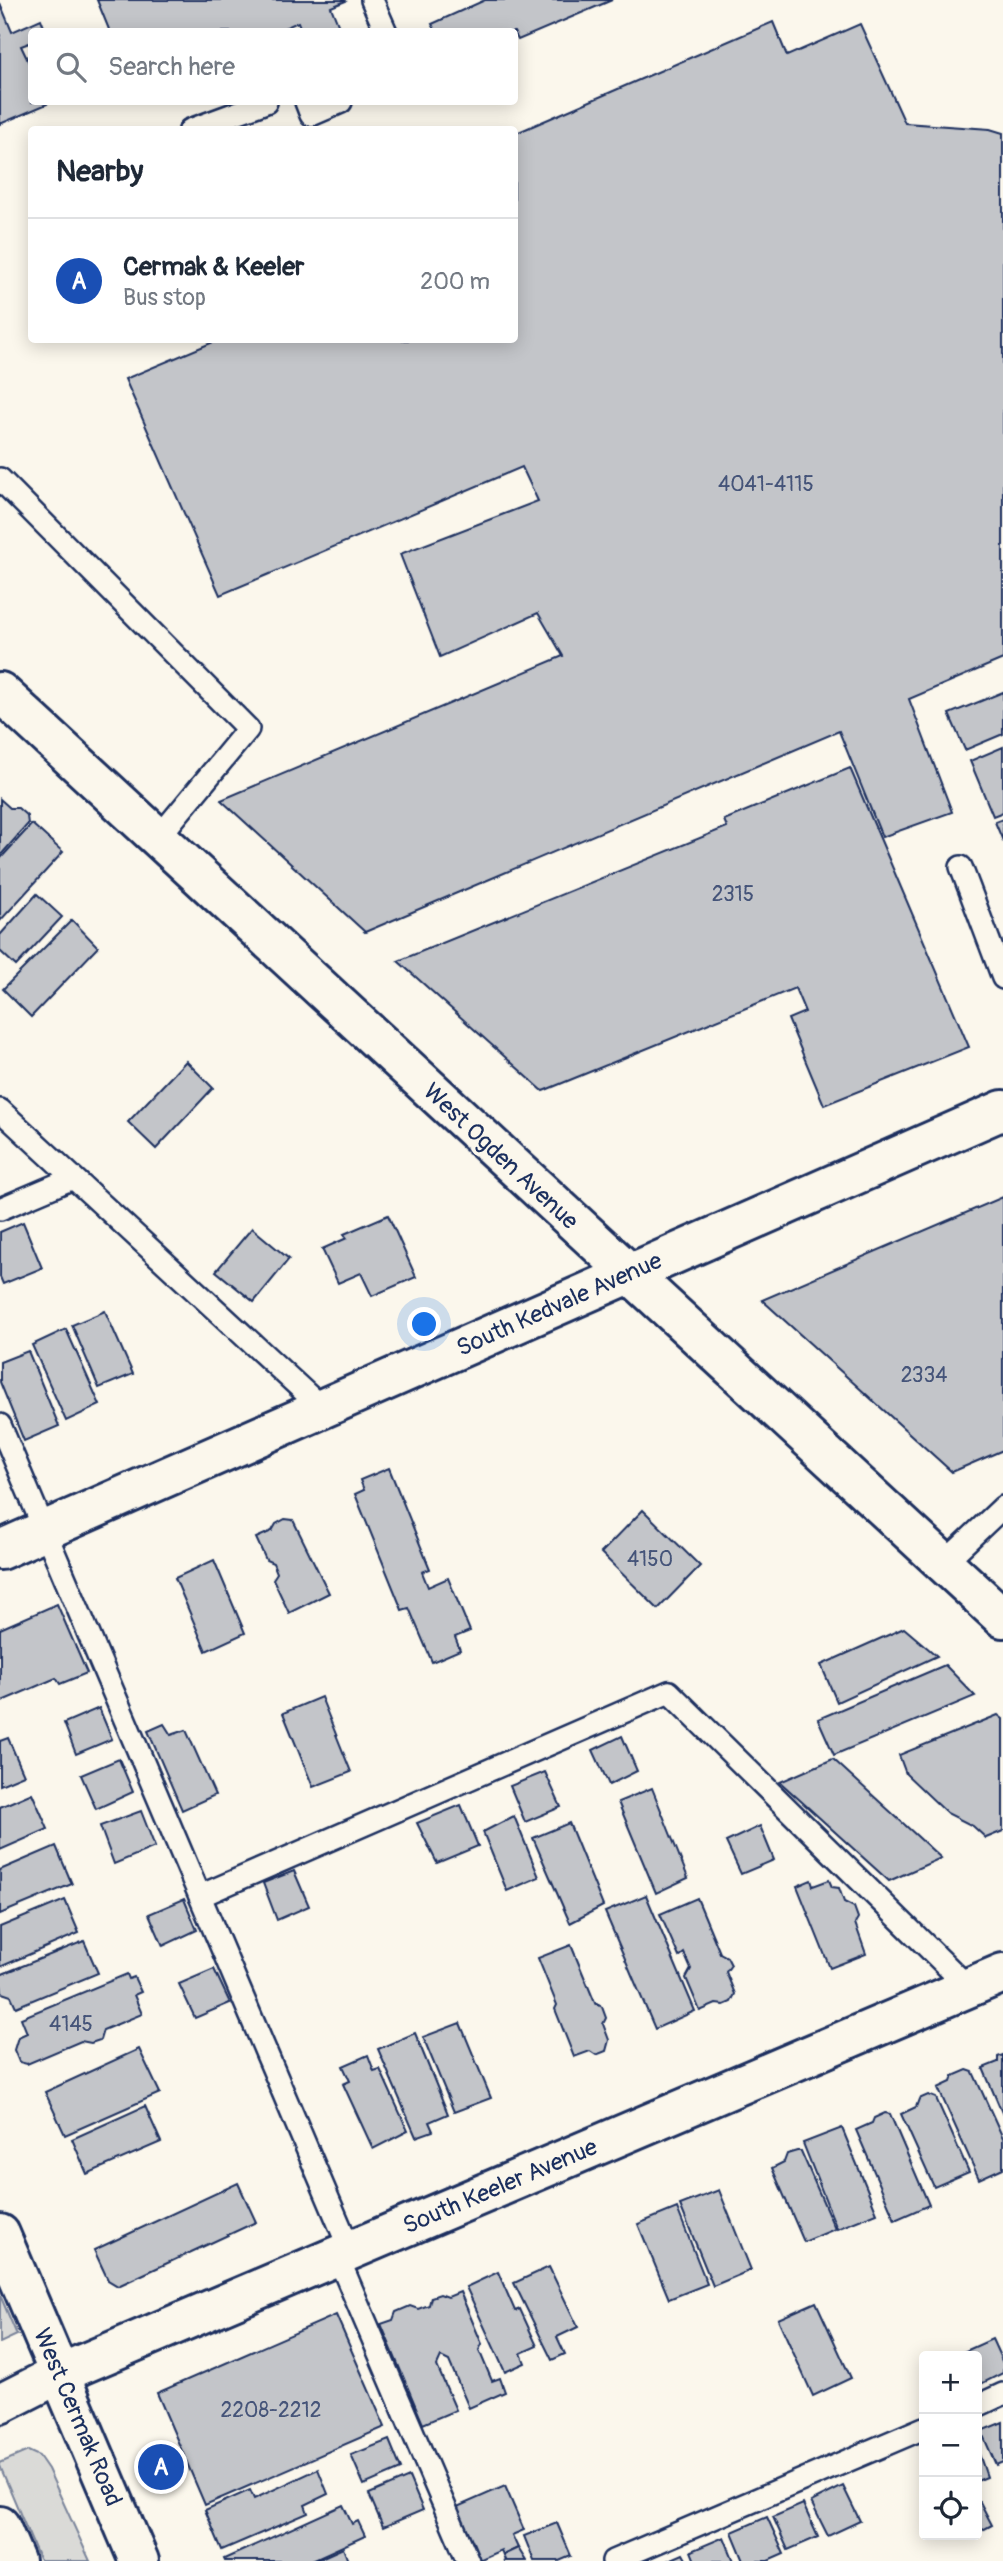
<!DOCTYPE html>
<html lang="en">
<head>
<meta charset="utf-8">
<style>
  :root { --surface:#fff; --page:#f2f2f3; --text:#1f2937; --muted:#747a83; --line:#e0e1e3; --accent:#c8321e }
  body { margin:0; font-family:Pangolin,sans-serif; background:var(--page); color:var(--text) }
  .controls { position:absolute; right:21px; bottom:21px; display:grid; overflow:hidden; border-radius:7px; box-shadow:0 4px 18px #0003 }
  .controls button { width:63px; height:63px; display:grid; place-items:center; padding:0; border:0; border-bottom:2px solid var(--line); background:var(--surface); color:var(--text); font:35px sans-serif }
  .you { position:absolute; left:425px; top:1325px; width:24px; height:24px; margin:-18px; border:5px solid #fff; border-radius:50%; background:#1a73e8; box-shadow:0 0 0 10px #1a73e833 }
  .badge { display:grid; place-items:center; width:46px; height:46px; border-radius:50%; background:var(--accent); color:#fff; font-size:23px; font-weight:700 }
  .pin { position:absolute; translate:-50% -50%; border:4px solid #fff; box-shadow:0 2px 7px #0006 }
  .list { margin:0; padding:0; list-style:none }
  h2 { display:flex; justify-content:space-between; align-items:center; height:91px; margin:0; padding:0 28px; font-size:30px }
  h2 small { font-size:23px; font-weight:400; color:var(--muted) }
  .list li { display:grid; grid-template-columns:46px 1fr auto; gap:21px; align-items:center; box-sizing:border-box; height:126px; padding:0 28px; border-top:2px solid var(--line) }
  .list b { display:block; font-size:26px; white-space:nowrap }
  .list p { margin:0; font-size:23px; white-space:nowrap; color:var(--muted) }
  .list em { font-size:23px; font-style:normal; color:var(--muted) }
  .icon { flex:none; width:38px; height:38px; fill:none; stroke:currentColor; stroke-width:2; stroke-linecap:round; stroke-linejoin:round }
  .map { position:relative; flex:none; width:1003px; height:2561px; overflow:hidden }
  .search { position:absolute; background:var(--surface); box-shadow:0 4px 18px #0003; left:28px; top:28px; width:490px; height:77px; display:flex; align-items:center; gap:18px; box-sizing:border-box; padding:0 24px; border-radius:7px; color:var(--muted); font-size:26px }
  .panel { position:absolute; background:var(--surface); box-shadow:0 4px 18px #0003; left:28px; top:126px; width:490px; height:217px; border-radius:7px }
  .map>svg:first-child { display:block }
  .green { fill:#dadad7; stroke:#7a849a; stroke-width:2 }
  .building { fill:#c3c5c9; stroke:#1b2f5e; stroke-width:2 }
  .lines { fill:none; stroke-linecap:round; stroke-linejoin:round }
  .lane-casing { stroke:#1b2f5e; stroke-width:26 }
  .street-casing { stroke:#1b2f5e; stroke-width:44 }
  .secondary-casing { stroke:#1b2f5e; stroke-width:44 }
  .lane { stroke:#fbf7ec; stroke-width:21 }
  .street { stroke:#fbf7ec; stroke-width:38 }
  .secondary { stroke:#fbf7ec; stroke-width:38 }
  .labels { text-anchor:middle; stroke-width:7; stroke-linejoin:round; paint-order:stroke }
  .number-label { font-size:21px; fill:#455479 }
  .street-label { font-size:24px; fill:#1b2f5e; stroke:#fbf7ec }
</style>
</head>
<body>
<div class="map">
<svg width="1003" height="2561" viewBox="0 0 1003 2561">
  <rect width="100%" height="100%" fill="#fbf7ec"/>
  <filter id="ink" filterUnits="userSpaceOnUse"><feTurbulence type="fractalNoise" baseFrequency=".0143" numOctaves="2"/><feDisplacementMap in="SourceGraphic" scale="14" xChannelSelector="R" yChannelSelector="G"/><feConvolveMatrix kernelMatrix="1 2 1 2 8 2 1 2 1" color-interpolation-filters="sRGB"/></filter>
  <g filter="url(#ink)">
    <!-- green -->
    <g class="green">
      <polygon points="0,2295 17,2335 0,2343"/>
      <polygon points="28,2451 39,2456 48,2469 90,2561 40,2561 0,2466 0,2463"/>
    </g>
    <!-- building -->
    <g class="building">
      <polygon points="97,0 345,0 346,1 331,7 341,32 302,32 298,22 275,32 110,32"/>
      <polygon points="485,0 612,0 518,40 514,32 436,32 432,24"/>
      <polygon points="0,3 12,32 41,19 46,32 32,32 32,42 21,46 32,69 32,102 46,102 47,104 0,124"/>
      <polygon points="773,22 787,56 860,24 905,123 990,129 1003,133 1003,659 909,699 952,812 882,837 839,731 365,932 221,800 563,656 538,613 440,657 400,554 538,501 522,467 220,595 125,379 218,340 514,340 514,134"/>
      <polygon points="1003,692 1003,734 965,750 949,714"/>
      <polygon points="1003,747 1003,812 993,816 970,761"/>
      <polygon points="850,768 969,1047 824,1105 788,1019 805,1012 795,988 543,1091 398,961 727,827 724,820"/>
      <polygon points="0,799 10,808 18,808 27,816 28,824 0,856"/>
      <polygon points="1003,819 1003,841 995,822"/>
      <polygon points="32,824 63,852 0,921 0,859"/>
      <polygon points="37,894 62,917 16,966 0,951 0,935"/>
      <polygon points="72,920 98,947 31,1017 3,989"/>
      <polygon points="186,1061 213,1088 156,1149 128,1122"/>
      <polygon points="1003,1197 1003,1450 952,1472 762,1300"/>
      <polygon points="388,1215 416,1277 372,1296 361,1273 338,1283 322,1249 347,1238 344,1234"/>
      <polygon points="23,1222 42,1268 3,1284 0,1277 0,1232"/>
      <polygon points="252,1228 289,1259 254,1302 216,1271"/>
      <polygon points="105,1311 133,1374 99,1388 72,1325"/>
      <polygon points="66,1329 100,1405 66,1421 32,1345"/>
      <polygon points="28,1351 59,1426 24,1441 0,1382 0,1362"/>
      <polygon points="389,1468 430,1569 422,1572 428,1587 448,1578 470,1631 455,1637 460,1650 432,1662 409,1608 402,1610 355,1494 364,1490 360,1480"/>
      <polygon points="643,1510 700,1566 658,1609 601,1553"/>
      <polygon points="285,1519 293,1520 329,1593 289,1613 273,1579 277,1573 273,1563 266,1560 256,1538 272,1531 276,1524"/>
      <polygon points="214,1560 245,1633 206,1651 175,1578"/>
      <polygon points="57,1604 87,1673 60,1684 56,1678 0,1702 0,1629"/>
      <polygon points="904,1628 937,1656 837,1702 821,1665"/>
      <polygon points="945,1665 975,1696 834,1755 818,1719"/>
      <polygon points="321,1697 351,1772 313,1787 283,1713"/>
      <polygon points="99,1708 112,1739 76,1754 64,1723"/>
      <polygon points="998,1715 1003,1719 1003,1831 986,1838 973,1826 947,1813 906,1774 899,1755"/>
      <polygon points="164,1724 171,1735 186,1730 215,1795 182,1810 148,1731"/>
      <polygon points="622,1736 637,1771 609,1785 593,1750"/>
      <polygon points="8,1738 24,1775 0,1785 0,1741"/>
      <polygon points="119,1759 133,1792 96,1809 81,1775"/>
      <polygon points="833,1759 941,1858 889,1881 780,1782"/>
      <polygon points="545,1772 561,1807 525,1822 510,1786"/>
      <polygon points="652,1788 688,1878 656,1893 618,1802"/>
      <polygon points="32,1793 48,1829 0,1850 0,1807"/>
      <polygon points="461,1805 478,1846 437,1863 417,1823"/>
      <polygon points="141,1811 155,1847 114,1864 100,1826"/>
      <polygon points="514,1816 539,1877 507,1891 483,1832"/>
      <polygon points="569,1823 603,1906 570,1923 533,1838"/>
      <polygon points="760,1826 774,1860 741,1874 726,1842"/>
      <polygon points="56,1846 72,1884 0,1914 0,1870"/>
      <polygon points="294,1871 309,1906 277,1920 263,1883"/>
      <polygon points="811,1880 813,1886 829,1880 832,1887 839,1888 844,1902 854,1907 858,1918 855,1923 866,1954 830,1968 797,1886"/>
      <polygon points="646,1895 695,2011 655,2029 605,1912"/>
      <polygon points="697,1898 720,1953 727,1957 731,1965 726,1972 735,1994 731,2002 724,2005 716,2004 700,2011 686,1978 691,1969 684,1953 679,1957 660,1914"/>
      <polygon points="184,1899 197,1930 163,1946 149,1914"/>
      <polygon points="65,1900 79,1933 0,1967 0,1927"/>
      <polygon points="84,1941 98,1973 16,2007 11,1996 2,1993 0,1975"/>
      <polygon points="571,1945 595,2003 602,2007 606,2018 603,2024 609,2040 606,2051 596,2055 590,2051 574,2057 555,2009 557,2005 538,1958"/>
      <polygon points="214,1969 230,2003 195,2018 179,1984"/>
      <polygon points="127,1974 129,1979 134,1977 141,1992 134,1995 142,2014 103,2030 100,2040 91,2043 81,2041 27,2064 19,2062 14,2050 18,2037 27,2033 21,2018"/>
      <polygon points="460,2023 491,2098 454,2112 423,2037"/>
      <polygon points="415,2033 448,2114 429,2122 433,2131 416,2137 378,2049"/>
      <polygon points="139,2049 160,2093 65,2135 45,2092"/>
      <polygon points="368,2055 374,2071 380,2069 408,2131 373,2149 343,2084 350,2081 343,2066"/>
      <polygon points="1003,2055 1003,2115 983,2068 998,2062 998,2057"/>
      <polygon points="967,2070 973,2072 1003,2138 1003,2168 979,2179 938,2088 951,2082 953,2076"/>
      <polygon points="928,2095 936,2098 969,2172 934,2187 901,2114 916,2107 919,2099"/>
      <polygon points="145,2106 161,2142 87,2174 72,2139"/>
      <polygon points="885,2113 890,2114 929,2205 895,2220 856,2130 872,2123 874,2118"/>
      <polygon points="842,2128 877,2213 837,2229 803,2143"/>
      <polygon points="797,2151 801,2151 835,2229 804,2242 772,2168 784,2162 787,2154"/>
      <polygon points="238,2183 256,2222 118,2286 108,2280 94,2250"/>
      <polygon points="719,2190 751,2270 713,2286 680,2205"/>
      <polygon points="677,2208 707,2284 669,2299 638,2224"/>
      <polygon points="549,2267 578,2327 557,2337 565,2354 552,2360 514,2283"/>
      <polygon points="498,2272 515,2311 520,2309 537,2346 521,2353 525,2363 505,2372 466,2287"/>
      <polygon points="460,2292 482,2344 479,2350 492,2381 500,2378 505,2392 469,2408 449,2361 441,2357 437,2366 456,2410 423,2424 381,2324 393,2320 396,2312 410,2306 418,2309 429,2305 431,2297 440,2294 448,2297"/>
      <polygon points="816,2302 851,2378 813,2396 778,2319"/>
      <polygon points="336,2315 385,2427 205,2505 157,2393"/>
      <polygon points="992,2339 1003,2363 1003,2373 977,2386 977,2356 960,2356 959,2354"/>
      <polygon points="1003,2422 1003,2462 996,2465 981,2431"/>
      <polygon points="389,2440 401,2469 364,2485 351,2455"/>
      <polygon points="977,2448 987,2477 977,2481"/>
      <polygon points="318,2469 328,2494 305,2505 308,2513 222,2550 205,2510 250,2490 254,2499"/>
      <polygon points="409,2477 423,2510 383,2527 369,2494"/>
      <polygon points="505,2486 524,2530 512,2535 518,2548 503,2555 501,2550 479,2560 457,2507"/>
      <polygon points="843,2486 860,2521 828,2536 811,2502"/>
      <polygon points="980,2502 992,2525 979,2532 977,2503"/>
      <polygon points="803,2504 818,2537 788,2550 773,2517"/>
      <polygon points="343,2505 352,2524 358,2521 365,2536 310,2561 225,2561 224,2559"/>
      <polygon points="767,2517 784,2554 768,2561 744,2561 732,2532"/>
      <polygon points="557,2523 571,2556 559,2561 534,2561 524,2536"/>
      <polygon points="724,2537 734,2561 695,2561 691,2551"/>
      <polygon points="343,2548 348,2561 314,2561"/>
      <polygon points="518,2548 526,2561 503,2561 505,2560 503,2555"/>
      <polygon points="683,2554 687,2561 667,2561"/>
    </g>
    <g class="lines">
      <!-- lane casing -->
      <g class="lane-casing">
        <g id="lane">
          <polyline points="372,0 386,32"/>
          <polyline points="306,102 311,115 341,102"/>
          <polyline points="190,130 266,102"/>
          <polyline points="0,479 248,729 158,838"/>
          <polyline points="961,867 1003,978"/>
          <polyline points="0,1110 322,1408"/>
          <polyline points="0,1209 73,1178"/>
          <polyline points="0,1425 350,2250"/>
          <polyline points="944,1563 1003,1507"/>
          <polyline points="200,1896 669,1692 968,1987"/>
          <polyline points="337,2255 468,2561"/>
          <polyline points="977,2406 1003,2394"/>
          <polyline points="613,2561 924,2428"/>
        </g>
      </g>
      <!-- street casing -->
      <g class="street-casing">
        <polyline id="street" points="0,1550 1003,1110"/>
      </g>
      <!-- secondary casing -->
      <g class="secondary-casing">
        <g id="secondary">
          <polyline points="0,692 1003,1618"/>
          <polyline points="0,2234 139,2561"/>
          <polyline points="0,2404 59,2374 1003,1973"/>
          <polyline points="0,2526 15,2561"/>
        </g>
      </g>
      <!-- lane -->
      <use href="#lane" class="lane"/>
      <!-- street -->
      <use href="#street" class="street"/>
      <!-- secondary -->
      <use href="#secondary" class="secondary"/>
    </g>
  </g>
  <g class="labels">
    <!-- number labels -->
    <g class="number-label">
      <text x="766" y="491">4041-4115</text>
      <text x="733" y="901">2315</text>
      <text x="924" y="1382">2334</text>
      <text x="650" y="1566">4150</text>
      <text x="71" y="2031">4145</text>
      <text x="271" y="2417">2208-2212</text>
    </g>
    <!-- street labels -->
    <g class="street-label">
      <text transform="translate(501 1156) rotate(43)" y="8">West Ogden Avenue</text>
      <text transform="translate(559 1304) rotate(-24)" y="8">South Kedvale Avenue</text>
      <text transform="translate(500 2186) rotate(-23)" y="8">South Keeler Avenue</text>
      <text transform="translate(78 2417) rotate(67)" y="8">West Cermak Road</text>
    </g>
  </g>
</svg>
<div class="controls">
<button>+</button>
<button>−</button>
<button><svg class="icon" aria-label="locate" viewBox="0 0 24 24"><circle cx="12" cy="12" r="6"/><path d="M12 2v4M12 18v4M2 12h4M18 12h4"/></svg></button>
</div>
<div class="you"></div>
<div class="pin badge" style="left:161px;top:2467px;background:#1a4fb4">A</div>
<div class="search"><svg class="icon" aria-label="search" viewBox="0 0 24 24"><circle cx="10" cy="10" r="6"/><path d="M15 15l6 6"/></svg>Search here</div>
<section class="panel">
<h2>Nearby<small></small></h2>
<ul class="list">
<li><span class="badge" style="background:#1a4fb4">A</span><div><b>Cermak &amp; Keeler</b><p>Bus stop</p></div><em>200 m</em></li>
</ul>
</section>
</div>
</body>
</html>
